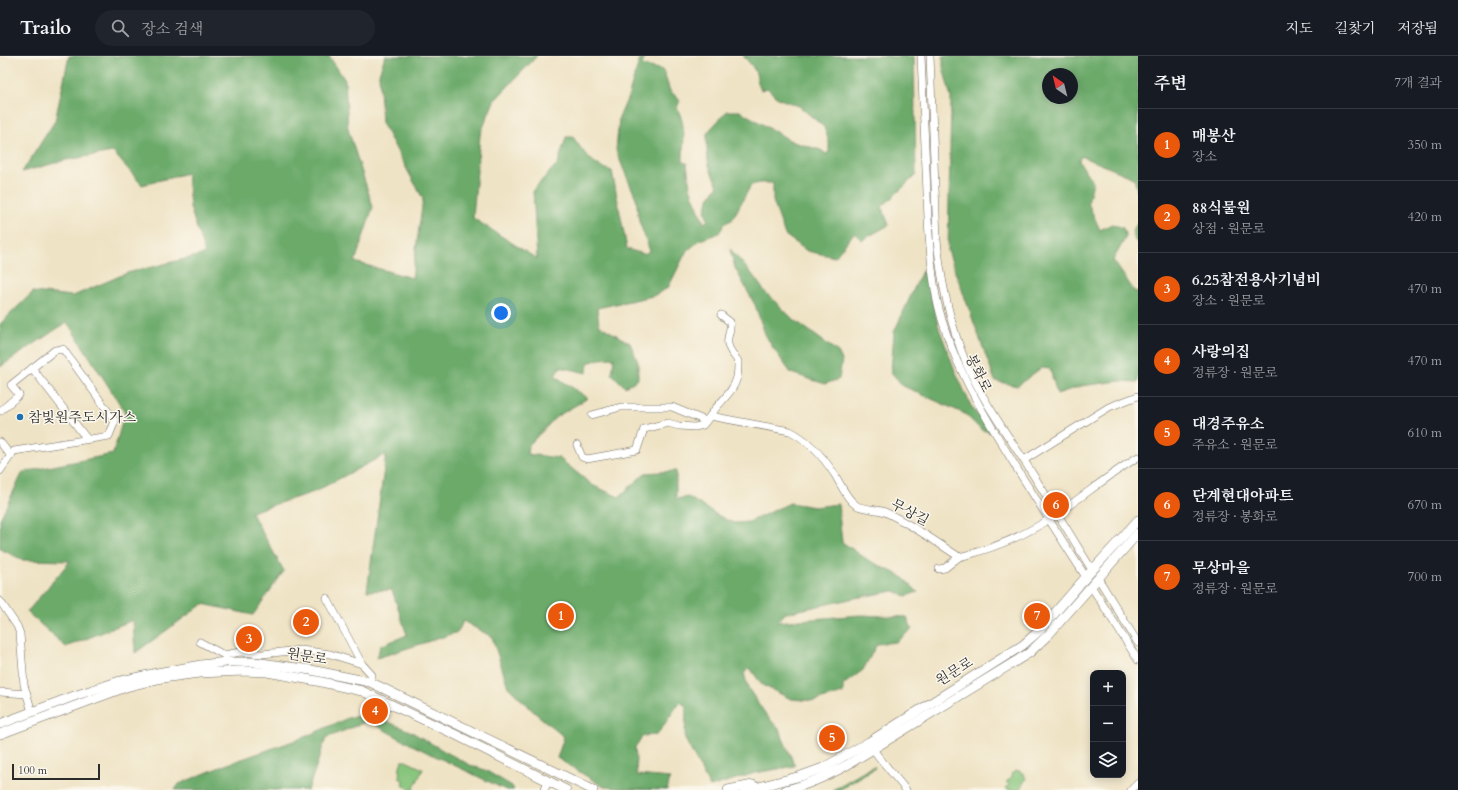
<!DOCTYPE html>
<html lang="ko">
<head>
<meta charset="utf-8">
<style>
  :root { --surface:#171b24; --page:#20242c; --text:#f1f3f6; --muted:#9ea1a6; --line:#363941; --accent:#ea580c }
  body { margin:0; font-family:Cardo,"Noto Serif KR",serif; background:var(--page); color:var(--text) }
  .controls { position:absolute; right:12px; bottom:12px; display:grid; overflow:hidden; border-radius:8px; box-shadow:0 2px 10px #0003 }
  .controls button { width:36px; height:36px; display:grid; place-items:center; padding:0; border:0; border-bottom:1px solid var(--line); background:var(--surface); color:var(--text); font:20px sans-serif }
  .compass { position:absolute; left:1042px; top:12px; width:36px; height:36px; border-radius:50%; background:var(--surface); box-shadow:0 2px 10px #0003; rotate:325deg }
  .scale { position:absolute; left:12px; bottom:10px; width:88px; box-sizing:border-box; padding-left:4px; border:2px solid #2b2b2b; border-top:0; font-size:11px; line-height:14px; white-space:nowrap; color:#2b2b2b; -webkit-text-stroke:3px #fbf7ec; paint-order:stroke }
  .you { position:absolute; left:501px; top:257px; width:14px; height:14px; margin:-10px; border:3px solid #fff; border-radius:50%; background:#1a73e8; box-shadow:0 0 0 6px #1a73e833 }
  .badge { display:grid; place-items:center; width:26px; height:26px; border-radius:50%; background:var(--accent); color:#fff; font-size:13px; font-weight:700 }
  .pin { position:absolute; translate:-50% -50%; border:2px solid #fff; box-shadow:0 1px 4px #0006 }
  .list { margin:0; padding:0; list-style:none }
  h2 { display:flex; justify-content:space-between; align-items:center; height:52px; margin:0; padding:0 16px; font-size:17px }
  h2 small { font-size:13px; font-weight:400; color:var(--muted) }
  .list li { display:grid; grid-template-columns:26px 1fr auto; gap:12px; align-items:center; box-sizing:border-box; height:72px; padding:0 16px; border-top:1px solid var(--line) }
  .list b { display:block; font-size:15px; white-space:nowrap }
  .list p { margin:0; font-size:13px; white-space:nowrap; color:var(--muted) }
  .list em { font-size:13px; font-style:normal; color:var(--muted) }
  .icon { flex:none; width:22px; height:22px; fill:none; stroke:currentColor; stroke-width:2; stroke-linecap:round; stroke-linejoin:round }
  .map { position:relative; flex:none; width:1138px; height:734px; overflow:hidden }
  header { display:flex; align-items:center; gap:24px; box-sizing:border-box; height:56px; padding:0 20px; background:var(--surface); border-bottom:1px solid var(--line) }
  header strong { font-size:19px }
  nav { display:flex; gap:22px; margin-inline-start:auto; font-size:14px }
  .search { width:280px; height:36px; background:var(--page); display:flex; align-items:center; gap:10px; box-sizing:border-box; padding:0 14px; border-radius:22px; color:var(--muted); font-size:15px }
  main { display:flex }
  aside { flex:1; background:var(--surface) }
  .map>svg:first-child { display:block }
  .green { fill:#86c47b; stroke:#587853 }
  .forest { fill:#6caa6b; stroke:#4c6a4b; fill-rule:evenodd }
  .lines { fill:none; stroke-linecap:round; stroke-linejoin:round }
  .minor-casing { stroke:#706b61; stroke-width:8 }
  .major-casing { stroke:#706b61; stroke-width:10 }
  .minor { stroke:#fff; stroke-width:7 }
  .major { stroke:#fff; stroke-width:9 }
  .poi-dot { fill:#1f6fb2; stroke:#fbf7ec; stroke-width:1.5 }
  .labels { text-anchor:middle; stroke-width:3; stroke-linejoin:round; paint-order:stroke }
  .street-label { font-size:14px; fill:#2b2b2b; stroke:#fbf7ec }
  .poi-label { font-size:14px; fill:#2b2b2b; stroke:#fbf7ec; text-anchor:start }
</style>
</head>
<body>
<header>
<strong>Trailo</strong>
<div class="search"><svg class="icon" aria-label="search" viewBox="0 0 24 24"><circle cx="10" cy="10" r="6"/><path d="M15 15l6 6"/></svg>장소 검색</div>
<nav><a>지도</a><a>길찾기</a><a>저장됨</a></nav>
</header>
<main>
<div class="map">
<svg width="1138" height="734" viewBox="0 0 1138 734">
  <rect width="100%" height="100%" fill="#fbf7ec"/>
  <filter id="ink" filterUnits="userSpaceOnUse"><feTurbulence type="fractalNoise" baseFrequency=".025" numOctaves="2"/><feDisplacementMap in="SourceGraphic" scale="8" xChannelSelector="R" yChannelSelector="G"/><feConvolveMatrix kernelMatrix="1 2 1 2 8 2 1 2 1" color-interpolation-filters="sRGB"/></filter>
  <filter id="wash" filterUnits="userSpaceOnUse"><feTurbulence type="fractalNoise" baseFrequency=".012" numOctaves="4" result="noise"/><feDisplacementMap in="SourceGraphic" scale="16" xChannelSelector="R" yChannelSelector="G"/><feGaussianBlur stdDeviation="0.9" result="paint"/><feColorMatrix in="noise" values="0 0 0 0 0 0 0 0 0 0 0 0 0 0 0 0 0 1.4 0 .05"/><feComposite in="paint" operator="in"/></filter>
  <g filter="url(#wash)">
    <rect width="100%" height="100%" fill="#efe3c5"/>
    <!-- green -->
    <g class="green">
      <polygon points="402,705 406,705 423,713 413,734 402,729 403,724 399,722 400,710"/>
      <polygon points="1016,715 1020,715 1021,717 1023,717 1026,723 1019,734 1008,734 1006,732 1009,729 1006,726 1012,721 1011,718"/>
    </g>
    <!-- forest -->
    <g class="forest">
      <path d="M 69,0 L 329,0 L 345,24 L 348,73 L 373,151 L 355,206 L 412,222 L 423,143 L 382,67 L 379,18 L 385,0 L 537,0 L 494,45 L 480,79 L 473,162 L 537,203 L 533,134 L 558,107 L 566,81 L 573,81 C 585,98 591,108 612,115 L 627,193 L 644,198 L 650,195 L 639,165 L 636,142 L 623,112 L 616,94 L 619,62 L 628,41 L 640,2 L 644,3 L 642,9 L 663,14 L 670,35 L 680,44 L 677,52 C 687,71 683,85 683,106 L 687,107 L 690,132 L 704,167 L 708,164 L 705,155 L 708,144 L 718,129 C 706,109 707,99 707,77 L 727,55 L 740,55 L 793,86 L 821,94 L 826,98 L 829,96 L 829,86 L 824,71 L 799,50 L 777,42 L 767,32 L 761,34 C 758,29 758,27 757,22 C 756,13 749,6 743,0 L 889,0 L 893,1 L 914,0 L 916,119 L 882,151 L 889,169 L 862,184 L 854,177 L 835,201 L 807,195 L 785,179 L 773,145 L 773,127 L 760,127 L 751,129 L 732,164 L 725,167 L 719,177 L 700,184 L 686,196 L 668,232 L 653,240 L 597,252 L 599,269 L 630,287 L 638,306 L 638,323 L 625,331 L 612,318 L 614,302 L 600,303 L 588,307 L 587,317 L 560,311 L 555,320 L 588,342 L 556,361 L 528,390 L 527,398 L 559,402 L 592,429 L 619,441 L 645,417 L 676,415 L 676,443 L 688,441 L 719,460 L 734,467 L 749,466 L 790,447 L 815,451 L 838,448 L 842,486 L 868,504 L 901,520 L 918,536 L 906,540 L 894,535 L 855,542 L 786,557 L 776,566 L 860,559 L 907,561 L 912,573 L 896,586 L 877,588 L 863,614 L 843,629 L 843,637 L 815,645 L 791,643 L 762,629 L 750,612 L 744,617 L 748,632 L 767,660 L 779,673 L 795,710 L 755,717 L 710,731 L 685,683 L 686,650 L 680,646 L 657,679 L 643,680 L 635,691 L 637,719 L 670,722 L 667,734 L 628,733 L 604,731 L 557,702 L 564,681 L 534,656 L 508,631 L 492,581 L 463,565 L 458,576 L 377,602 L 380,590 L 407,579 L 392,534 L 367,535 L 386,398 L 314,436 L 251,456 L 284,515 L 253,559 L 203,548 L 135,597 L 133,564 L 66,591 L 27,556 L 70,505 L 23,504 L 0,493 L 0,463 L 23,416 L 113,398 L 125,356 L 67,266 L 0,311 L 0,268 L 33,236 L 73,240 L 127,217 L 205,198 L 190,151 L 187,117 L 142,129 L 113,96 L 66,104 L 22,116 L 55,65 Z"/>
      <path d="M 943,0 L 1138,0 L 1138,138 L 1134,122 L 1081,100 L 1079,105 L 1093,126 L 1088,147 L 1100,174 L 1112,168 L 1123,172 L 1126,181 L 1113,204 L 1135,236 L 1138,235 L 1138,326 L 1119,325 L 1081,330 L 1057,338 L 1050,313 L 1041,312 L 1017,330 L 995,325 L 948,195 L 951,42 L 943,11 ZM 1048,18 L 1072,18 L 1072,42 L 1048,42 Z"/>
      <polygon points="1138,167 1138,187 1135,185 1132,174"/>
      <polygon points="730,193 752,218 765,236 792,262 838,296 842,304 839,323 825,328 791,317 773,292 765,278 755,249 735,212"/>
      <polygon points="922,215 927,223 939,272 954,312 971,350 991,377 980,373 965,358 903,330 891,316 894,276"/>
      <polygon points="369,658 410,675 444,695 470,709 485,714 512,730 514,734 506,734 412,689 368,665 326,682 308,734 175,734 179,728 225,709 302,682 348,662"/>
      <polygon points="874,710 875,712 839,734 832,734"/>
    </g>
  </g>
  <g filter="url(#ink)">
    <g class="lines">
      <!-- minor casing -->
      <g class="minor-casing">
        <g id="minor">
          <path d="M 921,0 C 923,45 925,91 927,136 C 928,172 930,209 937,245 C 952,310 985,360 1019,416 C 1041,451 1063,486 1086,521"/>
          <path d="M 930,0 L 937,184 C 941,226 950,268 966,307 C 982,343 1004,374 1025,406 C 1048,442 1070,478 1092,514"/>
          <polyline points="32,312 87,383"/>
          <polyline points="0,355 19,339 11,329 55,294 63,293 115,365 109,380 14,395 0,415"/>
          <polyline points="592,359 621,351 672,351 706,365"/>
          <path d="M 710,360 C 718,347 734,336 737,321 C 738,316 738,311 738,305 C 733,298 726,291 728,282 C 729,276 731,272 730,266 L 721,259"/>
          <polyline points="0,386 11,400"/>
          <path d="M 577,389 L 582,401 L 587,403 L 637,394 L 644,373 L 668,367 L 679,370 L 695,371 L 703,369 L 710,360 L 790,375 C 808,384 824,402 835,419 C 841,429 847,443 856,449 C 860,453 878,453 885,456 C 911,468 935,485 959,501 C 993,493 1028,478 1057,458 C 1085,439 1110,418 1138,401"/>
          <polyline points="1024,404 1109,351 1138,340"/>
          <polyline points="939,513 945,512 959,501"/>
          <polyline points="1098,522 1138,587"/>
          <polyline points="1091,530 1138,604"/>
          <polyline points="327,542 362,608"/>
          <polyline points="0,545 17,570 20,578 24,629 32,656"/>
          <polyline points="200,586 224,599 240,596 262,598 301,594 330,598 362,608 372,619 370,626"/>
          <polyline points="0,636 27,638"/>
          <polyline points="873,693 878,700 906,734"/>
          <polyline points="544,734 546,730"/>
          <polyline points="1131,734 1138,727"/>
        </g>
      </g>
      <!-- major casing -->
      <g class="major-casing">
        <g id="major">
          <polyline points="0,668 77,639 117,626 157,617 201,609 226,606 254,606 311,614 370,626 593,734"/>
          <polyline points="0,678 126,631 162,622 199,617 243,615 267,616 317,625 362,635 452,677 566,734"/>
          <polyline points="728,734 753,729"/>
          <polyline points="747,734 801,720 823,712 869,686 1023,589 1040,574 1086,521 1138,464"/>
          <path d="M 786,734 C 808,729 827,720 847,709 L 1029,597 L 1049,578 L 1138,477"/>
        </g>
      </g>
      <!-- minor -->
      <use href="#minor" class="minor"/>
      <!-- major -->
      <use href="#major" class="major"/>
    </g>
  </g>
  <!-- markers -->
  <circle class="poi-dot" cx="20" cy="361" r="4"/>
  <g class="labels">
    <!-- street labels -->
    <g class="street-label">
      <text transform="translate(979 317) rotate(64)" y="5">봉화로</text>
      <text transform="translate(910 456) rotate(28)" y="5">무상길</text>
      <text transform="translate(307 600) rotate(9)" y="5">원문로</text>
      <text transform="translate(954 615) rotate(-32)" y="5">원문로</text>
    </g>
    <!-- poi labels -->
    <g class="poi-label">
      <text x="28" y="366">참빛원주도시가스</text>
    </g>
  </g>
</svg>
<div class="controls">
<button>+</button>
<button>−</button>
<button><svg class="icon" aria-label="layers" viewBox="0 0 24 24"><path d="M12 4l9 5-9 5-9-5zM3 14l9 5 9-5"/></svg></button>
</div>
<svg class="compass" viewBox="-18 -18 36 36"><path d="M0-13l5 13h-10z" fill="#e53935"/><path d="M0 13l5-13h-10z" fill="#9ea1a6"/></svg>
<div class="scale">100 m</div>
<div class="you"></div>
<div class="pin badge" style="left:561px;top:560px">1</div>
<div class="pin badge" style="left:306px;top:566px">2</div>
<div class="pin badge" style="left:249px;top:583px">3</div>
<div class="pin badge" style="left:375px;top:655px">4</div>
<div class="pin badge" style="left:832px;top:682px">5</div>
<div class="pin badge" style="left:1056px;top:449px">6</div>
<div class="pin badge" style="left:1037px;top:560px">7</div>
</div>
<aside>
<h2>주변<small>7개 결과</small></h2>
<ul class="list">
<li><span class="badge">1</span><div><b>매봉산</b><p>장소</p></div><em>350 m</em></li>
<li><span class="badge">2</span><div><b>88식물원</b><p>상점 · 원문로</p></div><em>420 m</em></li>
<li><span class="badge">3</span><div><b>6.25참전용사기념비</b><p>장소 · 원문로</p></div><em>470 m</em></li>
<li><span class="badge">4</span><div><b>사랑의집</b><p>정류장 · 원문로</p></div><em>470 m</em></li>
<li><span class="badge">5</span><div><b>대경주유소</b><p>주유소 · 원문로</p></div><em>610 m</em></li>
<li><span class="badge">6</span><div><b>단계현대아파트</b><p>정류장 · 봉화로</p></div><em>670 m</em></li>
<li><span class="badge">7</span><div><b>무상마을</b><p>정류장 · 원문로</p></div><em>700 m</em></li>
</ul>
</aside>
</main>
</body>
</html>
